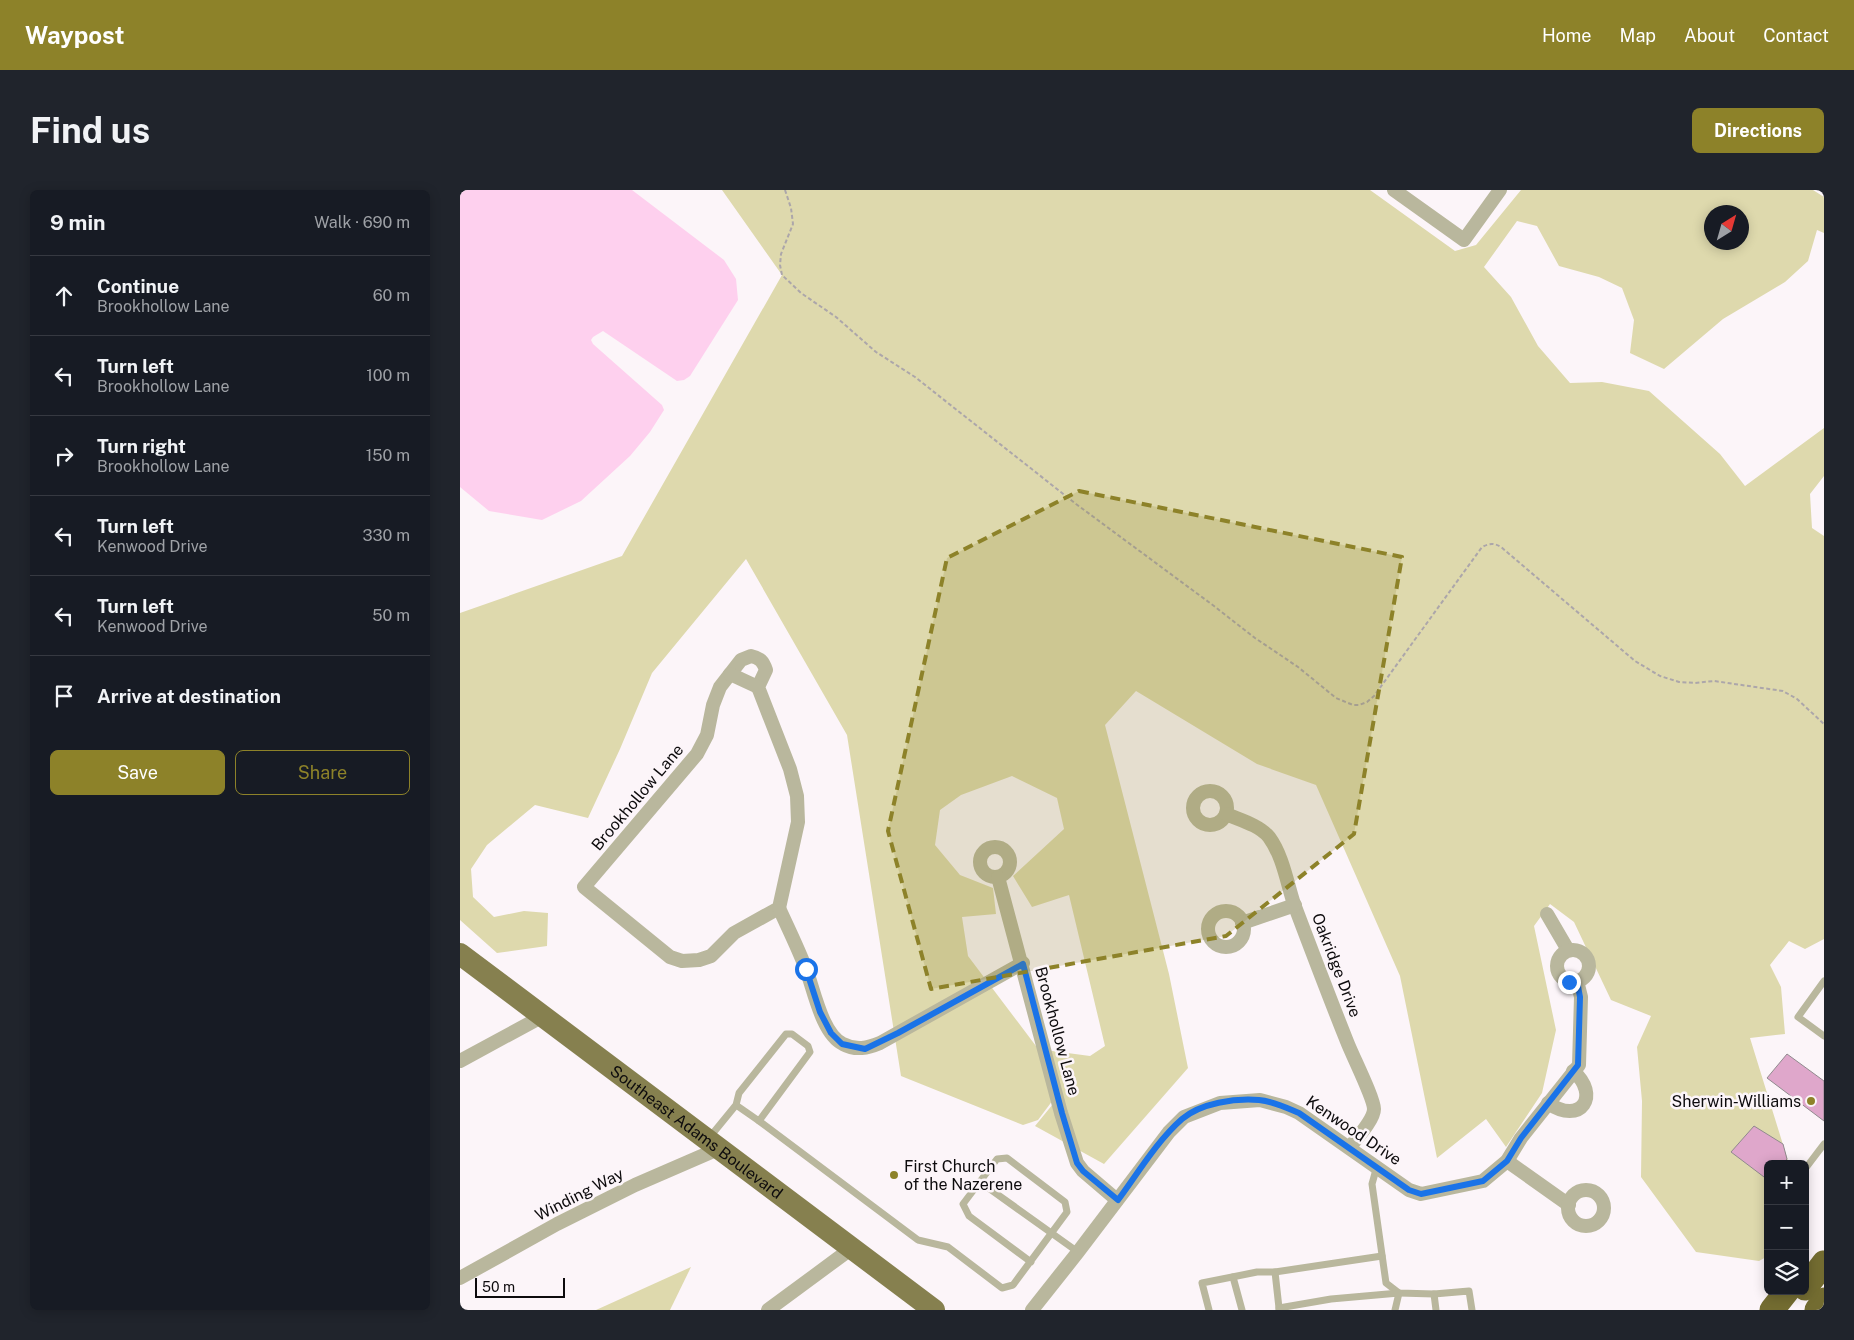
<!DOCTYPE html>
<html lang="en">
<head>
<meta charset="utf-8">
<style>
  :root { --surface:#171b24; --page:#20242c; --text:#f1f3f6; --muted:#9ea1a6; --line:#363941; --accent:#8d8229 }
  body { margin:0; font-family:"Public Sans",sans-serif; background:var(--page); color:var(--text) }
  .controls { position:absolute; right:15px; bottom:15px; display:grid; overflow:hidden; border-radius:8px; box-shadow:0 2px 12px #0003 }
  .controls button { width:45px; height:45px; display:grid; place-items:center; padding:0; border:0; border-bottom:1px solid var(--line); background:var(--surface); color:var(--text); font:25px sans-serif }
  .compass { position:absolute; left:1244px; top:15px; width:45px; height:45px; border-radius:50%; background:var(--surface); box-shadow:0 2px 12px #0003; rotate:37deg }
  .scale { position:absolute; left:15px; bottom:12px; width:90px; box-sizing:border-box; padding-left:5px; border:2px solid #0d0b0d; border-top:0; font-size:14px; line-height:18px; white-space:nowrap; color:#0d0b0d; -webkit-text-stroke:4px #fcf5f9; paint-order:stroke }
  .stop { position:absolute; width:15px; height:15px; margin:-11px; border:4px solid #1a73e8; border-radius:50%; background:#fff }
  .stop.end { background:#1a73e8; border-color:#fff; box-shadow:0 1px 5px #0008 }
  .list { margin:0; padding:0; list-style:none }
  h2 { display:flex; justify-content:space-between; align-items:center; height:65px; margin:0; padding:0 20px; font-size:21px }
  h2 small { font-size:16px; font-weight:400; color:var(--muted) }
  .list li { display:grid; grid-template-columns:32px 1fr auto; gap:15px; align-items:center; box-sizing:border-box; height:80px; padding:0 20px; border-top:1px solid var(--line) }
  .list b { display:block; font-size:19px; white-space:nowrap }
  .list p { margin:0; font-size:16px; white-space:nowrap; color:var(--muted) }
  .list em { font-size:16px; font-style:normal; color:var(--muted) }
  .actions { display:flex; gap:10px; padding:15px 20px }
  .actions a { flex:1; padding:11px 0; border:1px solid var(--accent); border-radius:8px; text-align:center; font-size:18px; color:var(--accent) }
  .actions .main { background:var(--accent); color:#fff }
  .icon { flex:none; width:28px; height:28px; fill:none; stroke:currentColor; stroke-width:2; stroke-linecap:round; stroke-linejoin:round }
  .map { position:relative; flex:none; width:1364px; height:1120px; overflow:hidden; border-radius:8px }
  header { display:flex; align-items:center; gap:30px; box-sizing:border-box; height:70px; padding:0 25px; background:var(--accent); color:#fff }
  header strong { font-size:24px }
  nav { display:flex; gap:28px; margin-inline-start:auto; font-size:18px }
  .intro { display:flex; align-items:center; justify-content:space-between; box-sizing:border-box; height:120px; padding:0 30px }
  h1 { margin:0; font-size:35px }
  .button { padding:12px 22px; border-radius:8px; background:var(--accent); color:#fff; font-size:18px; font-weight:700 }
  main { display:flex; gap:30px; padding:0 30px }
  aside { flex:1; background:var(--surface); border-radius:8px; box-shadow:0 2px 12px #0003 }
  .map>svg:first-child { display:block }
  .green { fill:#ded9ad; fill-rule:evenodd }
  .water { fill:#fed0ee }
  .building { fill:#dfa7cb; stroke:#908a8e }
  .lines { fill:none; stroke-linecap:round; stroke-linejoin:round }
  .path { stroke:#aca6aa; stroke-width:2; stroke-dasharray:4 2.5; stroke-linecap:butt }
  .lane { stroke:#b9b79d; stroke-width:7 }
  .street { stroke:#b9b79d; stroke-width:14 }
  .primary { stroke:#86804f; stroke-width:22 }
  .highway { stroke:#736c31; stroke-width:25 }
  .route { stroke:#1a73e8; stroke-width:6 }
  .marked { fill:#8d8229; fill-opacity:0.2; stroke:#8d8229; stroke-width:4; stroke-dasharray:10 6; stroke-linejoin:round }
  .poi-dot { fill:#8d8229; stroke:#fcf5f9; stroke-width:2 }
  .labels { text-anchor:middle; stroke-width:5; stroke-linejoin:round; paint-order:stroke }
  .street-label { font-size:16px; fill:#0d0b0d; stroke:#fcf5f9 }
  .poi-label { font-size:16px; fill:#0d0b0d; stroke:#fcf5f9; text-anchor:end }
</style>
</head>
<body>
<header>
<strong>Waypost</strong>
<nav><a>Home</a><a>Map</a><a>About</a><a>Contact</a></nav>
</header>
<div class="intro"><h1>Find us</h1><a class="button">Directions</a></div>
<main>
<aside>
<h2>9 min<small>Walk · 690 m</small></h2>
<ul class="list">
<li><svg class="icon" aria-label="ahead" viewBox="0 0 24 24"><path d="M12 20V5M6 11l6-6 6 6"/></svg><div><b>Continue</b><p>Brookhollow Lane</p></div><em>60 m</em></li>
<li><svg class="icon" aria-label="left" viewBox="0 0 24 24"><path d="M17 20v-9H6M10 6l-5 5 5 5"/></svg><div><b>Turn left</b><p>Brookhollow Lane</p></div><em>100 m</em></li>
<li><svg class="icon" aria-label="right" viewBox="0 0 24 24"><path d="M7 20v-9h11M14 6l5 5-5 5"/></svg><div><b>Turn right</b><p>Brookhollow Lane</p></div><em>150 m</em></li>
<li><svg class="icon" aria-label="left" viewBox="0 0 24 24"><path d="M17 20v-9H6M10 6l-5 5 5 5"/></svg><div><b>Turn left</b><p>Kenwood Drive</p></div><em>330 m</em></li>
<li><svg class="icon" aria-label="left" viewBox="0 0 24 24"><path d="M17 20v-9H6M10 6l-5 5 5 5"/></svg><div><b>Turn left</b><p>Kenwood Drive</p></div><em>50 m</em></li>
<li><svg class="icon" aria-label="arrive" viewBox="0 0 24 24"><path d="M6 21V4h12l-3 4 3 4H6"/></svg><div><b>Arrive at destination</b></div></li>
</ul>
<div class="actions"><a class="main">Save</a><a>Share</a></div>
</aside>
<div class="map">
<svg width="1364" height="1120" viewBox="0 0 1364 1120">
  <rect width="100%" height="100%" fill="#fcf5f9"/>
  <!-- green -->
  <g class="green">
    <path d="M 262,0 L 910,0 L 995,61 L 1016,55 L 1061,0 L 1353,0 L 1364,7 L 1364,43 L 1357,40 L 1348,71 L 1325,92 L 1263,129 L 1204,179 L 1170,163 L 1174,130 L 1162,98 L 1139,87 L 1099,76 L 1077,36 L 1057,31 L 1024,77 L 1051,107 L 1078,156 L 1110,193 L 1142,192 L 1189,201 L 1260,264 L 1285,296 L 1364,238 L 1364,286 L 1350,304 L 1352,338 L 1364,346 L 1364,749 L 1345,759 L 1329,751 L 1310,775 L 1321,797 L 1325,844 L 1290,848 L 1329,974 L 1308,974 L 1308,1066 L 1299,1071 L 1236,1062 L 1181,987 L 1182,911 L 1177,857 L 1191,826 L 1151,810 L 1114,732 L 1090,714 L 1074,736 L 1096,840 L 1082,903 L 1046,957 L 1026,929 L 977,968 L 940,786 L 856,595 L 797,574 L 676,501 L 645,535 L 709,784 L 728,878 L 644,974 L 575,936 L 602,903 L 585,860 L 630,866 L 645,856 L 609,705 L 572,717 L 553,686 L 604,639 L 597,608 L 552,586 L 501,605 L 480,620 L 475,655 L 500,685 L 533,698 L 536,724 L 502,727 L 508,766 L 588,872 L 593,910 L 578,930 L 563,935 L 441,886 L 387,545 L 286,369 L 192,483 L 160,559 L 128,628 L 75,615 L 27,655 L 11,679 L 13,707 L 34,727 L 64,721 L 88,723 L 87,756 L 37,763 L 0,730 L 0,423 L 162,366 L 322,85 ZM 1252,22 L 1282,22 L 1282,52 L 1252,52 Z"/>
    <polygon points="231,1077 210,1120 136,1120"/>
  </g>
  <!-- water -->
  <polygon class="water" points="0,0 172,0 264,70 276,89 278,110 230,186 224,190 217,191 143,141 133,147 131,150 133,154 202,215 204,220 190,242 170,266 121,311 82,330 29,321 0,297"/>
  <!-- building -->
  <g class="building">
    <polygon points="1327,864 1364,891 1364,931 1307,888"/>
    <polygon points="1294,936 1323,954 1327,969 1323,974 1308,974 1308,990 1271,962"/>
  </g>
  <g class="lines">
    <!-- path -->
    <path class="path" d="M 325,0 L 331,18 L 333,34 L 321,64 L 320,75 L 322,85 L 341,103 L 376,127 L 416,162 L 455,187 L 616,314 L 754,416 L 795,448 L 838,477 L 876,508 L 893,515 L 899,515 L 907,512 L 914,506 L 1022,357 C 1030,353 1034,353 1041,357 L 1175,471 L 1200,486 L 1219,492 L 1235,493 L 1254,491 L 1323,501 L 1337,509 L 1364,534"/>
    <!-- lane -->
    <g class="lane">
      <polyline points="1364,791 1338,827 1364,846"/>
      <polyline points="299,931 458,1050 488,1057 542,1098 553,1095 607,1022 605,1012 547,968 537,969 503,1014 509,1026 571,1072"/>
      <polyline points="249,948 276,915 279,903 326,844 332,844 348,856 350,862 299,931 276,915"/>
      <polyline points="917,976 912,994 926,1093 939,1103 974,1104 1009,1101 1012,1120"/>
      <polyline points="1345,979 1364,954"/>
      <polyline points="520,992 618,1062"/>
      <polyline points="815,1082 819,1118"/>
      <polyline points="773,1087 782,1120"/>
      <polyline points="974,1104 976,1120"/>
      <polyline points="749,1120 742,1093 797,1082 815,1082 922,1066"/>
      <polyline points="819,1120 819,1118 871,1109 939,1103 935,1120"/>
    </g>
    <!-- street -->
    <g class="street">
      <polyline points="934,0 1004,50 1040,0"/>
      <path d="M 291,466 C 300,468 303,471 306,480 L 298,497 L 330,579 L 337,606 L 338,632 L 319,718 L 274,743 L 251,766 L 239,770 L 222,771 L 210,767 L 124,697 L 237,564 L 247,545 L 253,515 L 260,497 L 281,470 Z"/>
      <polyline points="270,484 298,497"/>
      <circle cx="750" cy="618" r="17"/>
      <path d="M 766,624 C 780,630 799,635 809,647 C 823,666 827,693 834,714 C 851,759 868,804 886,849 C 891,863 914,908 914,919 C 914,930 896,949 890,957"/>
      <circle cx="535" cy="672" r="15"/>
      <polyline points="538,687 601,923 617,973 623,981 657,1010"/>
      <path d="M 319,718 C 328,738 338,758 346,779 C 354,800 362,844 383,854 C 396,861 408,858 420,853 L 563,773"/>
      <circle cx="766" cy="739" r="18"/>
      <polyline points="1087,724 1108,760"/>
      <polyline points="782,733 835,715"/>
      <circle cx="1113" cy="776" r="16"/>
      <polyline points="0,871 83,826"/>
      <path d="M 1088,913 C 1121,936 1141,905 1113,881"/>
      <polyline points="1047,971 1109,1015"/>
      <circle cx="1126" cy="1018" r="18"/>
      <polyline points="0,1088 97,1034 175,995 258,959"/>
      <polyline points="308,1120 392,1058"/>
      <polyline points="572,1120 618,1062 709,942 724,927 760,913 800,910 826,917 839,923 949,1000 961,1004 1023,991 1047,971 1061,948 1119,875 1121,807 1117,791"/>
    </g>
    <!-- primary -->
    <path class="primary" id="s1" d="M 0,764 L 474,1120"/>
    <!-- highway -->
    <g class="highway">
      <polyline points="1345,1098 1364,1073"/>
      <polyline points="1312,1120 1327,1101"/>
      <polyline points="1357,1120 1364,1110"/>
    </g>
  </g>
  <g class="lines">
    <!-- route -->
    <path class="route" d="M 346,779 L 360,822 L 371,843 L 382,854 L 405,859 L 438,843 L 563,774 L 602,923 L 617,973 L 623,981 L 658,1010 C 678,983 697,951 722,929 C 741,913 775,908 799,910 C 813,911 827,918 839,923 L 949,1000 L 961,1004 L 1023,991 L 1047,971 L 1061,948 L 1118,875 L 1120,807 L 1117,791 L 1109,792"/>
  </g>
  <!-- marked area -->
  <path class="marked" d="M 619,301 L 942,367 L 894,644 L 766,746 L 471,799 L 428,641 L 487,368 Z"/>
  <!-- markers -->
  <g class="poi-dot">
    <circle cx="1351" cy="911" r="5"/>
    <circle cx="434" cy="985" r="5"/>
  </g>
  <g class="labels">
    <!-- street labels -->
    <g class="street-label">
      <text transform="translate(177 607) rotate(-50)" y="6">Brookhollow Lane</text>
      <text transform="translate(877 775) rotate(69)" y="6">Oakridge Drive</text>
      <text transform="translate(598 841) rotate(75)" y="6">Brookhollow Lane</text>
      <text transform="translate(894 940) rotate(34)" y="6">Kenwood Drive</text>
      <text dy="6" stroke="none"><textPath href="#s1" startOffset="296">Southeast Adams Boulevard</textPath></text>
      <text transform="translate(119 1004) rotate(-27)" y="6">Winding Way</text>
    </g>
    <!-- poi labels -->
    <g class="poi-label">
      <text x="1341" y="917">Sherwin-Williams</text>
      <text x="444" y="982" text-anchor="start">First Church<tspan x="444" dy="18">of the Nazerene</tspan></text>
    </g>
  </g>
</svg>
<div class="controls">
<button>+</button>
<button>−</button>
<button><svg class="icon" aria-label="layers" viewBox="0 0 24 24"><path d="M12 4l9 5-9 5-9-5zM3 14l9 5 9-5"/></svg></button>
</div>
<svg class="compass" viewBox="-18 -18 36 36"><path d="M0-13l5 13h-10z" fill="#e53935"/><path d="M0 13l5-13h-10z" fill="#9ea1a6"/></svg>
<div class="scale">50 m</div>
<div class="stop" style="left:346px;top:779px"></div>
<div class="stop end" style="left:1109px;top:792px"></div>
</div>
</main>
</body>
</html>
